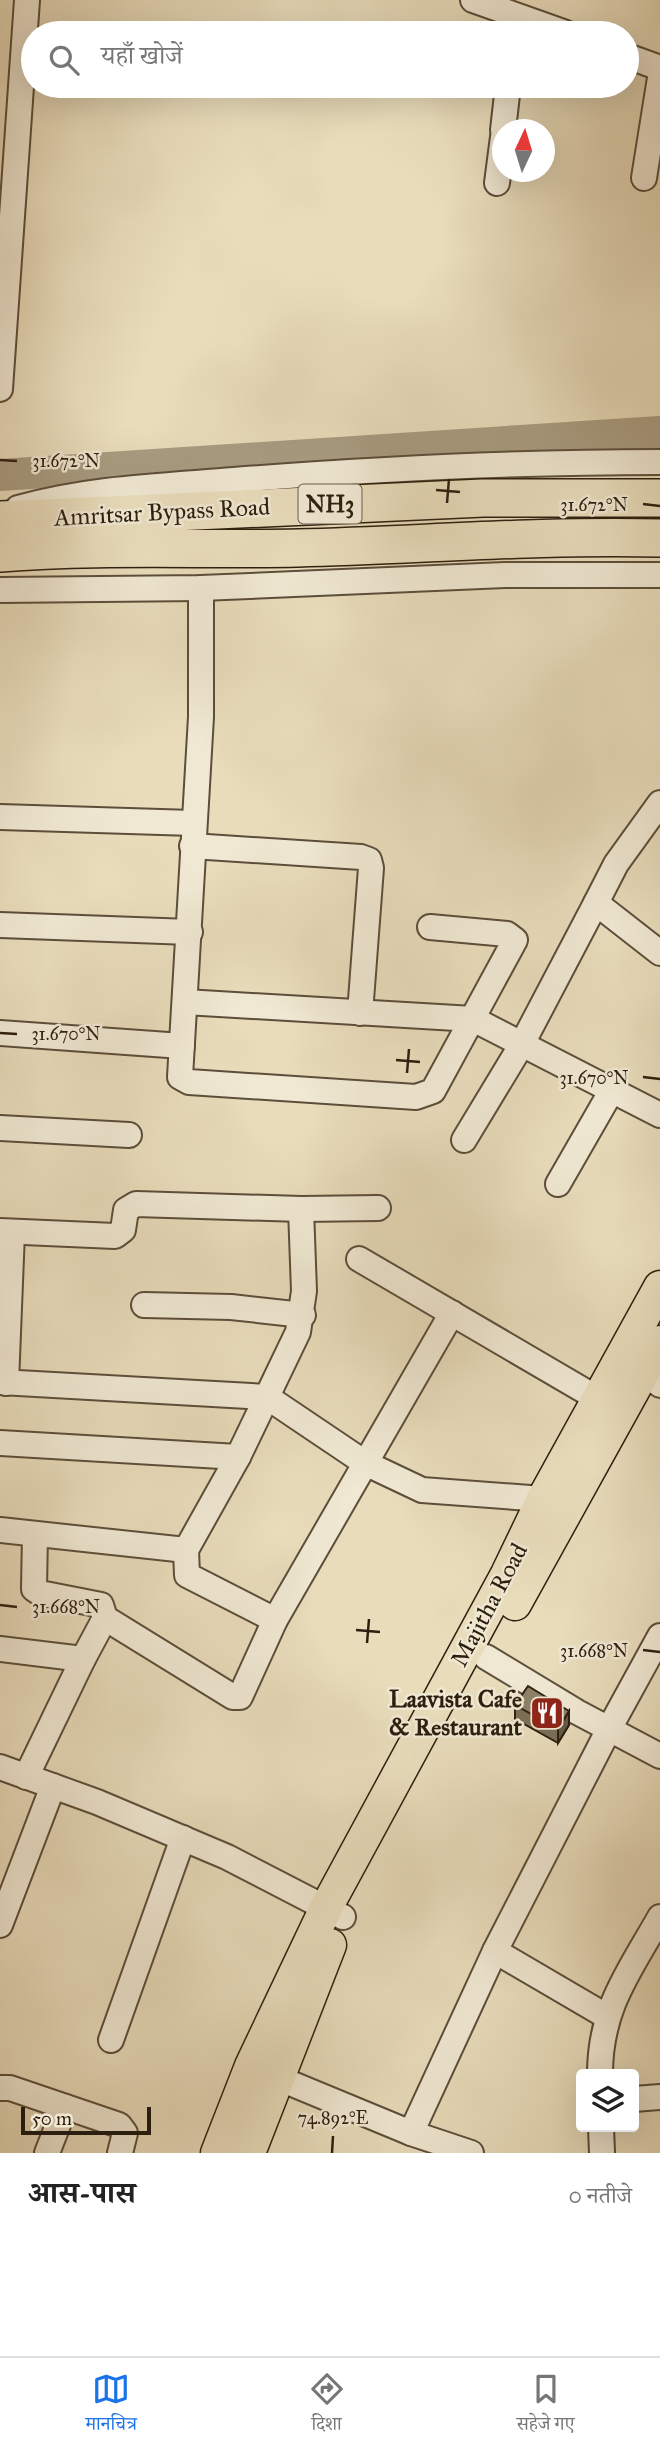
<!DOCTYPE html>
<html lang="hi">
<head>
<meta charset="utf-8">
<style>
  :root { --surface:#fff; --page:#f2f2f2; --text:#222; --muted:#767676; --line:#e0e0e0; --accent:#1a73e8 }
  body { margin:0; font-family:"IM FELL Great Primer","Noto Serif Devanagari",serif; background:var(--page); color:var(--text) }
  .controls { position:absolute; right:21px; bottom:21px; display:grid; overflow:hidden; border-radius:7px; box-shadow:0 7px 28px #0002 }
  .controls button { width:63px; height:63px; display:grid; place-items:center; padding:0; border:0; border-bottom:2px solid var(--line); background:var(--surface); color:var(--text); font:35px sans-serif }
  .compass { position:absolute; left:492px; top:119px; width:63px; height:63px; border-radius:50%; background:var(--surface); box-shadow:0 7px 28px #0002; rotate:4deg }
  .scale { position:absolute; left:21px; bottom:18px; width:130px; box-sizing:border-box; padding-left:7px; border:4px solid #2d1f0f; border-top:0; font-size:19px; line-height:24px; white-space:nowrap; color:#2d1f0f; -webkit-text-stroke:5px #f0e8d3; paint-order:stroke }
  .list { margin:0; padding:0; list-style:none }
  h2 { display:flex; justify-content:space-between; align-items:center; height:91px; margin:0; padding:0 28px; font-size:30px }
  h2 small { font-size:23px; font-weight:400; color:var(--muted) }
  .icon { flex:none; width:38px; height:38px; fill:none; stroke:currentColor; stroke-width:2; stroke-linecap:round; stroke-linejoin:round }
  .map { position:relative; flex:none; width:660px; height:2153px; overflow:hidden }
  .search { position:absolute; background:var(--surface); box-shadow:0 7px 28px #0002; left:21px; right:21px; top:21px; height:77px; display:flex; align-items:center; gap:18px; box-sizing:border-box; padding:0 24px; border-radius:38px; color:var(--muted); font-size:26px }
  .sheet { height:203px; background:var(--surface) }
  nav { display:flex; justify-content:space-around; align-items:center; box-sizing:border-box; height:98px; border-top:2px solid var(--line); background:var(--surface); font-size:19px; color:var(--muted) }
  nav a { display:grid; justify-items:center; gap:4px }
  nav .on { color:var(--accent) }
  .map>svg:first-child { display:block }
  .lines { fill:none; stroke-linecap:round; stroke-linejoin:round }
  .river { stroke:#a89c81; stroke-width:32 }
  .minor-casing { stroke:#5c4e3a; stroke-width:28 }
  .major-casing { stroke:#2d1f0f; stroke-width:35 }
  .highway-casing { stroke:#2d1f0f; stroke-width:40 }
  .minor { stroke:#f0e8d3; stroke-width:24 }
  .major { stroke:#e8dcbb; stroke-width:32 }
  .highway { stroke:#e8dcbb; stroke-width:37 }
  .wall { fill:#7a6f59; stroke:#2d1f0f; stroke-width:2 }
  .shaded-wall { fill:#635a49; stroke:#2d1f0f; stroke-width:2 }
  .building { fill:#8e8168; stroke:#2d1f0f; stroke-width:2 }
  .ticks { fill:none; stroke:#2d1f0f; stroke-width:2.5 }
  .labels { text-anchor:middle; stroke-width:5; stroke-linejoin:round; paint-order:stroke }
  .shield { fill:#f0e8d3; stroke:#685b4a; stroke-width:2 }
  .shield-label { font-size:23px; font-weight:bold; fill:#2d1f0f }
  .street-label { font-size:24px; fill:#2d1f0f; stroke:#f0e8d3 }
  .poi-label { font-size:24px; font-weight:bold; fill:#2d1f0f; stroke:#f0e8d3; text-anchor:end }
  .ticks-label { font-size:18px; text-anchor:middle; fill:#2d1f0f; stroke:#f0e8d3; stroke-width:5; stroke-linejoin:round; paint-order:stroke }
</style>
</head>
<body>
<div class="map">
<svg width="660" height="2153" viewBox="0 0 660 2153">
  <rect width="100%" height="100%" fill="#e8dcbb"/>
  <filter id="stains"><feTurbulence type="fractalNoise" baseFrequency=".00286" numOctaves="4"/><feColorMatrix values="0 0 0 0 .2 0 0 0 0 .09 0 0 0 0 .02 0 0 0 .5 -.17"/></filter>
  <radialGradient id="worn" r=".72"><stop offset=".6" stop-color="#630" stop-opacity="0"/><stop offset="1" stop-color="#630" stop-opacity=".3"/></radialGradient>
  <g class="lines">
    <!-- river -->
    <polyline class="river" points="0,475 660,432"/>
    <!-- minor casing -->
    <g class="minor-casing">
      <g id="minor">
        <polyline points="473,0 566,33"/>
        <polyline points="627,56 660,68"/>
        <polyline points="503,130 508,86"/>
        <polyline points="644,178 660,78"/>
        <polyline points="497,183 503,137"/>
        <polyline points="0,389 27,0"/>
        <path d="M 18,508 C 89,488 160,486 234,480 C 376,469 518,462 660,462"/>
        <polyline points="201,588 201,717 180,1077 189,1082 416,1097 433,1091 515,940 507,934 430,927"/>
        <polyline points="0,590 201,588 505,575 660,575"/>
        <polyline points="660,803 616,864 596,903 660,953"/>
        <polyline points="0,817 193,823"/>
        <polyline points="192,846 361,857 369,860 371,868 360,1013"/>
        <polyline points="0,925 190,932"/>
        <polyline points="185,1002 473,1019 660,1115"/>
        <polyline points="0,1033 182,1046"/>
        <polyline points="0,1128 129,1135"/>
        <polyline points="464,1140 522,1044 596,903"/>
        <polyline points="558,1184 612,1090"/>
        <polyline points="0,1231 115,1236 123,1230 126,1210 136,1204 301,1209 378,1208"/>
        <polyline points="359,1259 612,1407"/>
        <polyline points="144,1305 231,1307 303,1315"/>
        <polyline points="644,1372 660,1385"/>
        <polyline points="0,1382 267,1397 365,1463 422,1490 543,1499"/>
        <polyline points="6,1383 12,1232"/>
        <polyline points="0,1443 238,1457"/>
        <polyline points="0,1530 186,1550 238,1457 298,1332 304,1291 301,1209"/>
        <polyline points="35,1534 34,1589 40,1593 101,1605 105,1618 233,1697 240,1697 275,1620 187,1575 186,1550"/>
        <polyline points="275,1620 452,1313"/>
        <polyline points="0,1649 83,1659 105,1618"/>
        <polyline points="486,1657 577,1712 660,1756"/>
        <polyline points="0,1767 97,1802 227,1857 343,1917"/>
        <polyline points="26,1777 83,1659"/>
        <polyline points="0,1925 53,1786"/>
        <polyline points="495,1951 606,2016"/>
        <polyline points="111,2040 183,1838"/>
        <path d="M 600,2074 C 600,2008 629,1972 660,1917"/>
        <polyline points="278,2078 411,2133 471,2153"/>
        <polyline points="0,2088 10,2088 119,2125 125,2133 120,2153"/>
        <polyline points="634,2099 660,2097"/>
        <polyline points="601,2127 602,2153"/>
        <polyline points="411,2133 495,1951 609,1729 660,1636"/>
        <polyline points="47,2153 65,2107"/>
      </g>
    </g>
    <!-- major casing -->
    <g class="major-casing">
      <g id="major">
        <polyline points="515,1604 660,1342"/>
        <polyline points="217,2153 251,2066 326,1908 507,1574 543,1499 660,1287"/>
        <polyline points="249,2153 330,1945"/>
      </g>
    </g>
    <!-- highway casing -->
    <g class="highway-casing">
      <g id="highway">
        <polyline points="0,520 483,498 660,498"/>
        <path d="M 0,553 C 99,545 199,550 298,548 C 419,545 539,535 660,538"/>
      </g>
    </g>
    <!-- minor -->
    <use href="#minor" class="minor"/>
    <!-- major -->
    <use href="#major" class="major"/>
    <!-- highway -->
    <use href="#highway" class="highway"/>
  </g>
  <!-- wall -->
  <polygon class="wall" points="515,1705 569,1725 558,1743 515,1719"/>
  <!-- shaded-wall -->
  <polygon class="shaded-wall" points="569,1711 569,1725 558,1743 558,1729"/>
  <!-- building -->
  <polygon class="building" points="528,1686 569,1711 558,1729 515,1705"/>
  <!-- ticks -->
  <path class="ticks" d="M 0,460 L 17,461M 436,490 L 460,492M 447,503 L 449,479M 643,504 L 660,506M 0,1033 L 17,1034M 396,1060 L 420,1062M 407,1073 L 409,1049M 643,1077 L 660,1079M 0,1605 L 17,1607M 356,1630 L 380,1632M 367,1643 L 369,1619M 643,1650 L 660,1652M 332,2153 L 333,2136"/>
  <!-- icons -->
  <defs>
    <g id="restaurant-square" transform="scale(1.75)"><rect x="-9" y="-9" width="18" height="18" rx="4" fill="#8f2418" stroke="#f0e8d3"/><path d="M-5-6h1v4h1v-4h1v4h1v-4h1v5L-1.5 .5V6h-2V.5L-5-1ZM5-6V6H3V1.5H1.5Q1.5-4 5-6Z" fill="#fff"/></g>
  </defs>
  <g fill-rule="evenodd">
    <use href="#restaurant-square" x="547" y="1713"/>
  </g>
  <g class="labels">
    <!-- shield labels -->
    <rect class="shield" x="298.5" y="484.5" width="63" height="39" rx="5"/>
    <g class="shield-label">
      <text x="330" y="512">NH3</text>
    </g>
    <!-- street labels -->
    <g class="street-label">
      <text transform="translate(162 512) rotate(-3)" y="8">Amritsar Bypass Road</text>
      <text transform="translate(489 1605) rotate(-62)" y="8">Majitha Road</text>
    </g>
    <!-- poi labels -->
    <g class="poi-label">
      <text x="522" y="1707">Laavista Cafe<tspan x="522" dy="28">&amp; Restaurant</tspan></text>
    </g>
  </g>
  <g class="ticks-label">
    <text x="66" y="467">31.672°N</text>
    <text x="594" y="511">31.672°N</text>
    <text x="66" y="1040">31.670°N</text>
    <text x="594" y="1084">31.670°N</text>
    <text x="66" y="1613">31.668°N</text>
    <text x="594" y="1657">31.668°N</text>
    <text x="333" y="2124">74.892°E</text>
  </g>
  <rect width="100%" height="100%" filter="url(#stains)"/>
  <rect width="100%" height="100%" fill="url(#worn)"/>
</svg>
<div class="controls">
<button><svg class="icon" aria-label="layers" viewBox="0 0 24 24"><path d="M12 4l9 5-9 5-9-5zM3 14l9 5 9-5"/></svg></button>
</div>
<svg class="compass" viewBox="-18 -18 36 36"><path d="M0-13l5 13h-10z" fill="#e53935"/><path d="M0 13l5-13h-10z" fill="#767676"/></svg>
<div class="scale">50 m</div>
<div class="search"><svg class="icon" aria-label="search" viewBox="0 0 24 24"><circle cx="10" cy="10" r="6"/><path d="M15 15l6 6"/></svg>यहाँ खोजें</div>
</div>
<section class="sheet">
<h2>आस-पास<small>0 नतीजे</small></h2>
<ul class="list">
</ul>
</section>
<nav>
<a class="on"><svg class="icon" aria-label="map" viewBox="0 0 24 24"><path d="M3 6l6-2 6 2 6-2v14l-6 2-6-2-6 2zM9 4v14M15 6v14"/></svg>मानचित्र</a>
<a><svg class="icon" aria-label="directions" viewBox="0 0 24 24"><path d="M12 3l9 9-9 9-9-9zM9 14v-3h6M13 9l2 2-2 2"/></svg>दिशा</a>
<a><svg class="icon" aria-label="saved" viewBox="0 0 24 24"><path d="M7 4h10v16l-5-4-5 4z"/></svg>सहेजे गए</a>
</nav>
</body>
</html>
